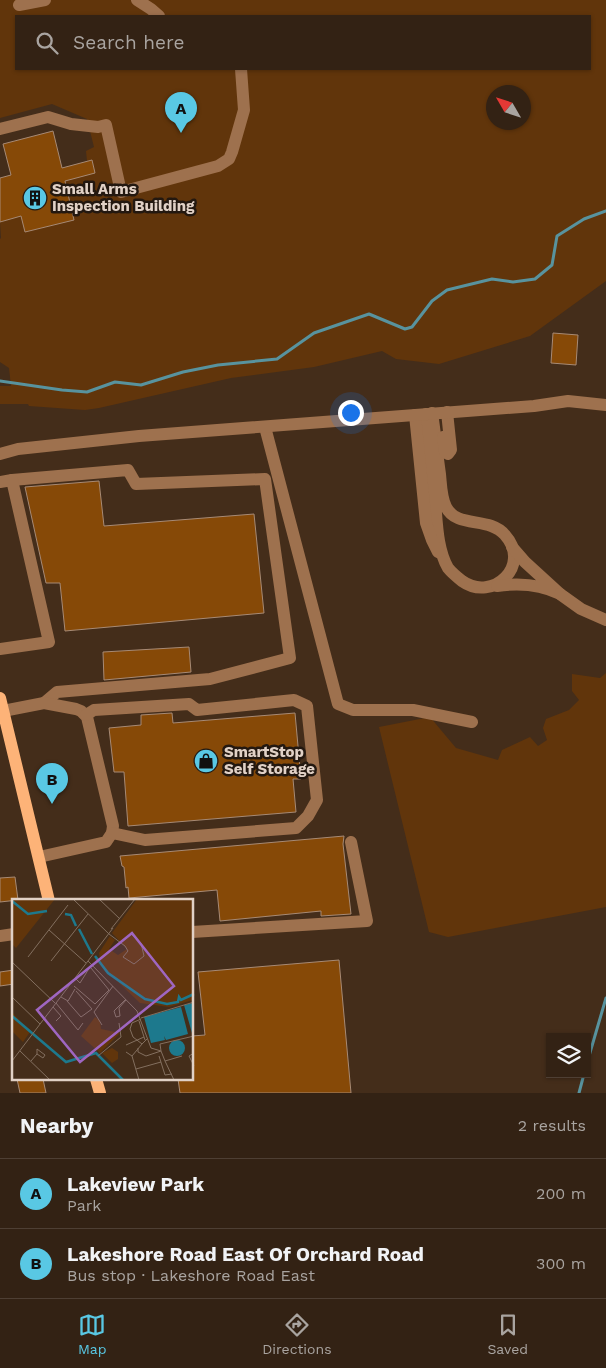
<!DOCTYPE html>
<html lang="en">
<head>
<meta charset="utf-8">
<style>
  :root { --surface:#332214; --page:#3e2f22; --text:#f1f3f6; --muted:#a9a4a0; --line:#4e3f34; --accent:#59c8e4 }
  body { margin:0; font-family:"Work Sans",sans-serif; background:var(--page); color:var(--text) }
  .controls { position:absolute; right:15px; bottom:15px; display:grid; overflow:hidden; border-radius:0px; box-shadow:0 1px 4px #0004 }
  .controls button { width:45px; height:45px; display:grid; place-items:center; padding:0; border:0; border-bottom:1px solid var(--line); background:var(--surface); color:var(--text); font:25px sans-serif }
  .compass { position:absolute; left:486px; top:85px; width:45px; height:45px; border-radius:50%; background:var(--surface); box-shadow:0 1px 4px #0004; rotate:309deg }
  .you { position:absolute; left:350px; top:412px; width:18px; height:18px; margin:-12px; border:4px solid #fff; border-radius:50%; background:#1a73e8; box-shadow:0 0 0 8px #1a73e833 }
  .badge { display:grid; place-items:center; width:32px; height:32px; border-radius:50%; background:var(--accent); color:#111; font-size:16px; font-weight:700 }
  .pin { position:absolute; translate:-50% -41px; filter:drop-shadow(0 1px 2px #0008) }
  .pin::after { content:''; position:absolute; top:26px; width:18px; height:15px; background:inherit; clip-path:polygon(0 0,100% 0,50% 100%) }
  .list { margin:0; padding:0; list-style:none }
  h2 { display:flex; justify-content:space-between; align-items:center; height:65px; margin:0; padding:0 20px; font-size:21px }
  h2 small { font-size:16px; font-weight:400; color:var(--muted) }
  .list li { display:grid; grid-template-columns:32px 1fr auto; gap:15px; align-items:center; box-sizing:border-box; height:70px; padding:0 20px; border-top:1px solid var(--line) }
  .list b { display:block; font-size:19px; white-space:nowrap }
  .list p { margin:0; font-size:16px; white-space:nowrap; color:var(--muted) }
  .list em { font-size:16px; font-style:normal; color:var(--muted) }
  .icon { flex:none; width:28px; height:28px; fill:none; stroke:currentColor; stroke-width:2; stroke-linecap:round; stroke-linejoin:round }
  .map { position:relative; flex:none; width:606px; height:1093px; overflow:hidden }
  .search { position:absolute; background:var(--surface); box-shadow:0 1px 4px #0004; left:15px; right:15px; top:15px; height:55px; display:flex; align-items:center; gap:12px; box-sizing:border-box; padding:0 18px; border-radius:0px; color:var(--muted); font-size:19px }
  .sheet { height:205px; background:var(--surface) }
  nav { display:flex; justify-content:space-around; align-items:center; box-sizing:border-box; height:70px; border-top:1px solid var(--line); background:var(--surface); font-size:14px; color:var(--muted) }
  nav a { display:grid; justify-items:center; gap:2px }
  nav .on { color:var(--accent) }
  .map>svg:first-child { display:block }
  .green { fill:#61350b; fill-rule:evenodd }
  .lines { fill:none; stroke-linecap:round; stroke-linejoin:round }
  .stream { stroke:#58939e; stroke-width:3 }
  .building { fill:#864907; stroke:#a78a75 }
  .minor { stroke:#9e714e; stroke-width:12 }
  .major { stroke:#fdb378; stroke-width:12 }
  .labels { text-anchor:middle; stroke-width:5; stroke-linejoin:round; paint-order:stroke }
  .poi-label { font-size:15px; font-weight:bold; fill:#e1d1c6; stroke:#231810; text-anchor:start }
  .inset-river { fill:none; stroke:#1d798d; stroke-width:2.5 }
  .inset-road { fill:none; stroke:#836f5f; stroke-width:1 }
  .view { fill:#9f66c1; fill-opacity:0.15; stroke:#9f66c1; stroke-width:2.5 }
  .inset-edge { fill:none; stroke:#e1d1c6; stroke-width:2.5 }
</style>
</head>
<body>
<div class="map">
<svg width="606" height="1093" viewBox="0 0 606 1093">
  <rect width="100%" height="100%" fill="#442d1a"/>
  <!-- green -->
  <g class="green">
    <path d="M 0,0 L 606,0 L 606,281 L 530,336 L 439,364 L 396,359 L 382,351 L 314,367 L 231,378 L 99,408 L 85,410 L 29,406 L 28,404 L 0,404 L 0,386 L 11,386 L 9,368 L 0,362 L 0,239 L 1,238 L 0,222 L 21,216 L 25,232 L 74,220 L 65,180 L 95,172 L 92,160 L 87,161 L 86,151 L 94,147 L 87,119 L 52,104 L 0,118 ZM 16,16 L 590,16 L 590,69 L 16,69 ZM 494,92 L 524,92 L 524,122 L 494,122 Z"/>
    <polygon points="606,673 606,907 448,937 429,932 379,727 430,717 456,748 498,760 502,750 530,737 538,746 547,740 543,728 546,719 569,710 579,700 572,691 572,674 600,678"/>
  </g>
  <g class="lines">
    <!-- stream -->
    <g class="stream">
      <polyline points="0,381 62,390 87,392 115,382 141,385 183,372 218,365 277,359 314,333 369,314 405,329 412,327 432,301 447,290 492,279 513,282 535,279 552,265 557,236 584,219 606,211"/>
      <polyline points="587,1063 606,998"/>
      <polyline points="579,1093 584,1074"/>
    </g>
  </g>
  <!-- building -->
  <g class="building">
    <polygon points="53,131 62,168 92,160 95,173 65,181 74,220 25,232 21,216 0,222 0,178 11,175 3,144"/>
    <polygon points="553,333 578,335 576,365 551,363"/>
    <polygon points="99,481 104,526 254,514 264,613 65,631 60,583 46,583 25,487"/>
    <polygon points="189,647 191,672 104,680 103,652"/>
    <polygon points="172,713 173,723 295,713 301,779 293,779 296,812 128,826 124,772 114,772 109,728 141,725 141,715"/>
    <polygon points="344,836 343,844 351,914 321,916 321,911 220,921 217,890 129,898 128,887 126,888 124,867 122,866 120,856"/>
    <polygon points="15,877 18,900 0,902 0,878"/>
    <polygon points="339,960 351,1093 180,1093 178,1079 192,1079 192,1036 205,1035 198,972"/>
    <polygon points="14,970 14,984 0,986 0,972"/>
    <polygon points="17,1079 43,1079 46,1093 20,1093"/>
  </g>
  <g class="lines">
    <!-- minor -->
    <g class="minor">
      <polyline points="137,0 151,9 159,16"/>
      <polyline points="19,5 45,0"/>
      <polyline points="0,129 48,117 71,124 98,127 106,125 121,192 218,166 229,159 232,152 244,110 241,69"/>
      <path d="M 426,414 C 429,443 432,472 435,501 C 437,522 437,549 448,568 C 452,573 457,577 462,581 C 493,603 532,565 505,535 C 489,516 457,529 446,507 C 441,497 441,484 440,474 C 437,453 435,433 432,413"/>
      <polyline points="415,415 426,523 432,540 438,552"/>
      <polyline points="265,427 338,704 353,710 413,710 472,722"/>
      <polyline points="443,437 445,452 448,454 451,450 447,412"/>
      <polyline points="0,454 18,449 139,436 534,406 568,401 606,405"/>
      <polyline points="12,480 128,470 136,484 265,479 290,658 210,679 57,692 44,703"/>
      <polyline points="0,482 12,480 49,642 0,649"/>
      <path d="M 497,586 C 518,583 540,584 560,594 L 525,562 L 512,547"/>
      <polyline points="560,594 581,609 606,620"/>
      <polyline points="3,711 44,703 76,709 81,711 87,717 113,826 112,833 106,842 39,857"/>
      <polyline points="86,715 94,710 189,704 197,710 294,700 307,706 317,800 308,816 296,828 145,840 112,833"/>
      <polyline points="192,932 367,921 351,842"/>
      <polyline points="0,936 14,934"/>
    </g>
    <!-- major -->
    <g class="major">
      <polyline points="0,698 49,901"/>
      <polyline points="96,1079 100,1093"/>
    </g>
  </g>
  <!-- icons -->
  <defs>
    <g id="building-disc" transform="scale(1.25)"><circle r="9.5" fill="#59c8e4" stroke="#231810"/><path d="M-4-6H4V6H1V3H-1V6H-4ZM-2.5-4.3h1.7v1.8h-1.7ZM.8-4.3h1.7v1.8H.8ZM-2.5-1h1.7V.8h-1.7ZM.8-1h1.7V.8H.8Z" fill="#111"/></g>
    <g id="shop-disc" transform="scale(1.25)"><circle r="9.5" fill="#59c8e4" stroke="#231810"/><path d="M-5-2.5h2.3a2.7 3.5 0 0 1 5.4 0H5L5.5 6h-11ZM-1.5-2.5h3a1.5 2.3 0 0 0-3 0Z" fill="#111"/></g>
  </defs>
  <g fill-rule="evenodd">
    <use href="#building-disc" x="35" y="198"/>
    <use href="#shop-disc" x="206" y="761"/>
  </g>
  <g class="labels">
    <!-- poi labels -->
    <g class="poi-label">
      <text x="52" y="194">Small Arms<tspan x="52" dy="17">Inspection Building</tspan></text>
      <text x="224" y="757">SmartStop<tspan x="224" dy="17">Self Storage</tspan></text>
    </g>
  </g>
  <!-- overview -->
  <g transform="translate(12 899)">
    <rect width="181" height="181" fill="#442d1a"/>
    <path d="M 0,0 L 43,0 L 4,49 L 0,45 ZM 125,0 L 181,0 L 181,101 L 157,108 L 128,104 L 83,61 L 83,58 L 88,61 L 87,54 L 98,37 L 103,41 L 97,50 L 106,56 L 115,50 L 100,34 ZM 0,113 L 18,133 L 11,143 L 0,132 ZM 83,118 L 88,122 L 89,130 L 108,134 L 88,154 L 69,137 ZM 100,149 L 106,153 L 106,160 L 100,164 L 90,154 Z" fill="#61350b"/>
    <path d="M 181,104 L 181,134 L 180,134 L 172,106 ZM 169,108 L 176,135 L 154,141 L 152,137 L 153,141 L 139,144 L 132,118 ZM157 149a8 8 0 1 1 16 0a8 8 0 1 1-16 0Z" fill="#1d798d"/>
    <path class="inset-river" d="M 0,2 L 16,15 L 35,12M 53,15 L 59,16 L 64,27M 67,30 L 80,55M 83,57 L 96,74 L 133,100 L 155,105 L 166,103 L 167,98 L 169,101 L 182,95M 0,117 L 54,163 L 84,154 L 111,181"/>
    <path class="inset-road" d="M 61,0 L 97,35M 87,0 L 108,20M 99,30 L 123,0M 37,31 L 74,64M 97,35 L 113,47 L 116,52 L 111,58 L 122,65 L 132,57 L 129,44 L 120,36M 16,58 L 56,6M 39,62 L 76,15M 76,62 L 125,112 L 139,149 L 149,152 L 153,162 L 170,157M 0,63 L 43,104M 63,79 L 68,84 L 78,68M 62,87 L 83,105 L 97,91 L 79,69M 0,98 L 28,125M 49,98 L 56,102 L 63,90M 114,100 L 102,112 L 104,118 L 108,117 L 107,109 L 114,101M 55,102 L 69,118 L 80,110 L 64,92M 44,104 L 66,131 L 71,124M 41,108 L 49,117 L 44,122M 129,119 L 182,103M 129,120 L 120,124 L 118,130 L 121,138 L 130,145 L 135,140M 127,122 L 133,141M 90,126 L 82,113 L 101,87M 114,146 L 132,138M 126,149 L 126,153 L 134,157 L 149,152 L 148,145 L 182,137M 8,152 L 38,181M 114,153 L 120,157 L 130,145M 182,154 L 177,157 L 182,167M 86,157 L 109,138 L 107,124M 120,157 L 127,181M 147,157 L 153,176 L 160,175M 0,162 L 101,29M 19,162 L 25,155 L 31,159 L 33,156 L 25,150 L 25,155M 153,162 L 162,181M 124,170 L 149,163"/>
    <path class="view" d="M 120,34 L 162,87 L 68,163 L 25,111 Z"/>
    <rect width="181" height="181" class="inset-edge"/>
  </g>
</svg>
<div class="controls">
<button><svg class="icon" aria-label="layers" viewBox="0 0 24 24"><path d="M12 4l9 5-9 5-9-5zM3 14l9 5 9-5"/></svg></button>
</div>
<svg class="compass" viewBox="-18 -18 36 36"><path d="M0-13l5 13h-10z" fill="#e53935"/><path d="M0 13l5-13h-10z" fill="#a9a4a0"/></svg>
<div class="you"></div>
<div class="pin badge" style="left:181px;top:133px">A</div>
<div class="pin badge" style="left:52px;top:804px">B</div>
<div class="search"><svg class="icon" aria-label="search" viewBox="0 0 24 24"><circle cx="10" cy="10" r="6"/><path d="M15 15l6 6"/></svg>Search here</div>
</div>
<section class="sheet">
<h2>Nearby<small>2 results</small></h2>
<ul class="list">
<li><span class="badge">A</span><div><b>Lakeview Park</b><p>Park</p></div><em>200 m</em></li>
<li><span class="badge">B</span><div><b>Lakeshore Road East Of Orchard Road</b><p>Bus stop · Lakeshore Road East</p></div><em>300 m</em></li>
</ul>
</section>
<nav>
<a class="on"><svg class="icon" aria-label="map" viewBox="0 0 24 24"><path d="M3 6l6-2 6 2 6-2v14l-6 2-6-2-6 2zM9 4v14M15 6v14"/></svg>Map</a>
<a><svg class="icon" aria-label="directions" viewBox="0 0 24 24"><path d="M12 3l9 9-9 9-9-9zM9 14v-3h6M13 9l2 2-2 2"/></svg>Directions</a>
<a><svg class="icon" aria-label="saved" viewBox="0 0 24 24"><path d="M7 4h10v16l-5-4-5 4z"/></svg>Saved</a>
</nav>
</body>
</html>
